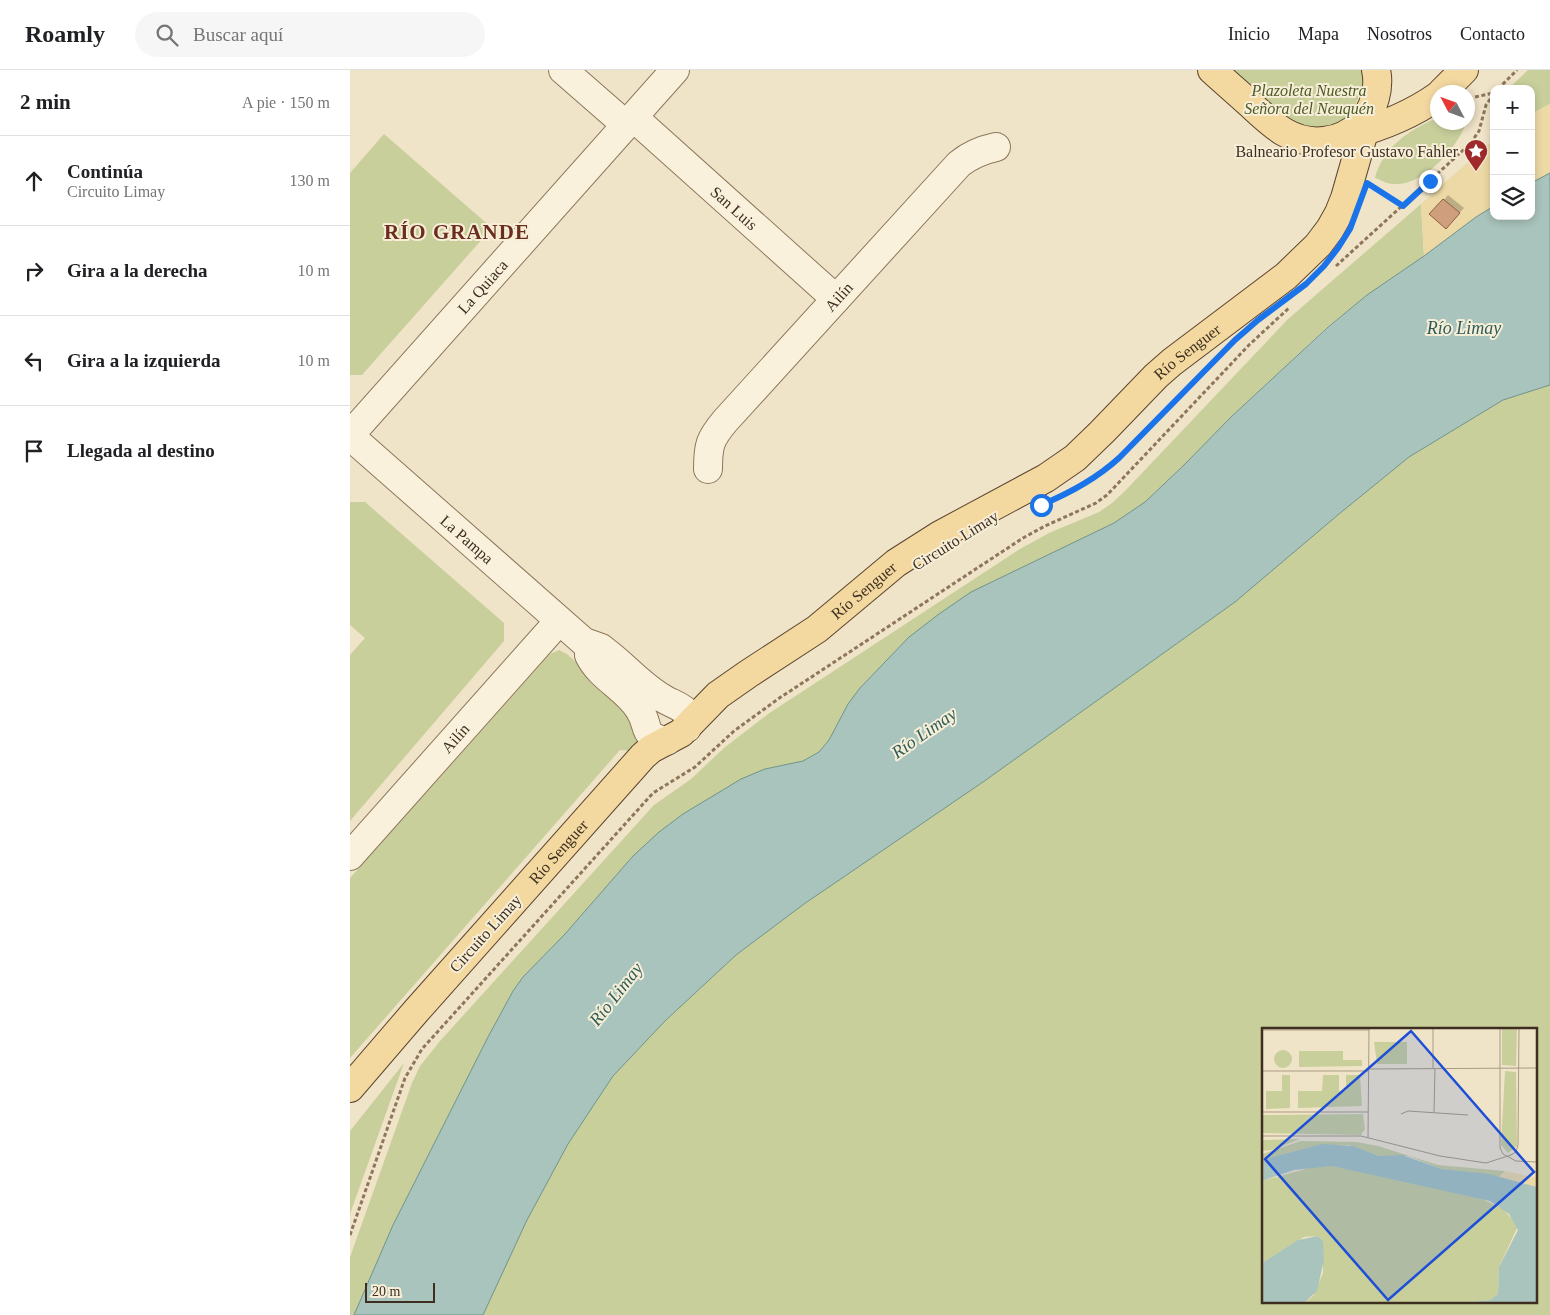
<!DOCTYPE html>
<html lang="es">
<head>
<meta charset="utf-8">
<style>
  :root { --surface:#fff; --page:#f6f6f6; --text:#202124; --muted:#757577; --line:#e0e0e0 }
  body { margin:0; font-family:"Times New Roman",serif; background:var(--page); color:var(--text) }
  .controls { position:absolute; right:15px; top:15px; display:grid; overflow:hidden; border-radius:10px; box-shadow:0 2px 8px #0003 }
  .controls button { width:45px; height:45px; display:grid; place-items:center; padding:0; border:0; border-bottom:1px solid var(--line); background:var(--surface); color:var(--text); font:25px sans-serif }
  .compass { position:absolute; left:1080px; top:15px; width:45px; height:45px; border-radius:50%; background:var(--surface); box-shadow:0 2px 8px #0003; rotate:311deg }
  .scale { position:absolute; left:15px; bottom:12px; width:70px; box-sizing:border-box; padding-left:5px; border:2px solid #3d2e20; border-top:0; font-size:14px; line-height:18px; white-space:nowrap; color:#3d2e20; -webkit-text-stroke:4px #f7eed8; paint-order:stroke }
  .stop { position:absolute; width:15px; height:15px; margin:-11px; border:4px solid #1a73e8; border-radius:50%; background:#fff }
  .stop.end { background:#1a73e8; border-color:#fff; box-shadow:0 1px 5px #0008 }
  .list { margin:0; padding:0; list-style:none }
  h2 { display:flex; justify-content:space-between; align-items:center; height:65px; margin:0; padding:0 20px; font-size:21px }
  h2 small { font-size:16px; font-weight:400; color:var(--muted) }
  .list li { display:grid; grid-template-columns:32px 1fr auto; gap:15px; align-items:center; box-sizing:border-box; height:90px; padding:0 20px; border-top:1px solid var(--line) }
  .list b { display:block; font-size:19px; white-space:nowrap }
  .list p { margin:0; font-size:16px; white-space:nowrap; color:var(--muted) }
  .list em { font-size:16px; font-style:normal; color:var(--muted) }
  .icon { flex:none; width:28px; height:28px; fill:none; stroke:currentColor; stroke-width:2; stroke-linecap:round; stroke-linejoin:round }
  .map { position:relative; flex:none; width:1200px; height:1245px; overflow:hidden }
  header { display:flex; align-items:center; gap:30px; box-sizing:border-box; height:70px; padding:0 25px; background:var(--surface); border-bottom:1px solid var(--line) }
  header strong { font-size:24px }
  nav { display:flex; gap:28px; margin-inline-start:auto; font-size:18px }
  .search { width:350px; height:45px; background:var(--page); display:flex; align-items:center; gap:12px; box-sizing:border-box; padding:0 18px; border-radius:28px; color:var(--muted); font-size:19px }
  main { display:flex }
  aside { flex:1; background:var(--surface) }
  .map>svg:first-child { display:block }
  .green { fill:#c9cf9b; fill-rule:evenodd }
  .sand { fill:#ecd9a5 }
  .water { fill:#a9c4bc; stroke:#6f938a }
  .shadow { fill:#0003 }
  .building { fill:#cf9f7d; stroke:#8d5f41 }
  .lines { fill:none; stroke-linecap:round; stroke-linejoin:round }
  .minor-casing { stroke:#8d765c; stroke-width:30 }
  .major-casing { stroke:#5b4430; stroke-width:30 }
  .path { stroke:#8d765c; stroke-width:3; stroke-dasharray:4 2.5; stroke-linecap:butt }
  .minor { stroke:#faf1dc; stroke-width:28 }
  .major { stroke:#f3d9a0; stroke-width:28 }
  .route { stroke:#1a73e8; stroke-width:6 }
  .labels { text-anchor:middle; stroke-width:4; stroke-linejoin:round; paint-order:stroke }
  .park-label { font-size:16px; font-style:italic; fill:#4d5a26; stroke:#f7eed8 }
  .poi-label { font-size:16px; fill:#3d2e20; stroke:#f7eed8; text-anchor:end }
  .street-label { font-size:16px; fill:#3d2e20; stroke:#f7eed8 }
  .water-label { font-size:18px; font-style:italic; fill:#2f5d5a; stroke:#f7eed8 }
  .district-label { font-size:21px; font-weight:bold; letter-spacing:1px; fill:#6b2e1e; stroke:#f7eed8 }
  .inset-road { fill:none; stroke:#a89b85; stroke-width:1 }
  .view { fill:#1d4ed8; fill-opacity:0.15; stroke:#1d4ed8; stroke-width:2.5 }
  .inset-edge { fill:none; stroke:#3d2e20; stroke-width:2.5 }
</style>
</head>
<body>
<header>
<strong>Roamly</strong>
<div class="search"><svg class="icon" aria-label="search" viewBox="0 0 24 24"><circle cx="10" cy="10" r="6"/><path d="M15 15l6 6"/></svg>Buscar aquí</div>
<nav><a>Inicio</a><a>Mapa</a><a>Nosotros</a><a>Contacto</a></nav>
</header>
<main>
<aside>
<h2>2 min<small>A pie · 150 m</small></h2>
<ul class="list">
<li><svg class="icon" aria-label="ahead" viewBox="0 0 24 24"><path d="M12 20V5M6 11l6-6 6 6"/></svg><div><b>Continúa</b><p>Circuito Limay</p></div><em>130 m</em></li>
<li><svg class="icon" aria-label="right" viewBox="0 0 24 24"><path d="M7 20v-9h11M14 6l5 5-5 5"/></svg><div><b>Gira a la derecha</b></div><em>10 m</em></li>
<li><svg class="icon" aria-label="left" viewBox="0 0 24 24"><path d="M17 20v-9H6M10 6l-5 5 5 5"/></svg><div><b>Gira a la izquierda</b></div><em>10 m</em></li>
<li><svg class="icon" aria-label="arrive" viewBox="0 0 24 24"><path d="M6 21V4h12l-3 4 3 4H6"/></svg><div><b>Llegada al destino</b></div></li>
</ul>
</aside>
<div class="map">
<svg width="1200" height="1245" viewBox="0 0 1200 1245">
  <rect width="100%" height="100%" fill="#f0e4c8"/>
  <!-- green -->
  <g class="green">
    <polygon points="877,0 1013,0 1013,18 1005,36 991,51 973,59 943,56"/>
    <polygon points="1178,0 1200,0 1200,34 1181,44 1181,19 1158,19"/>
    <path d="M 1087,48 L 1088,52 L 1116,53 C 1108,77 1073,117 1043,114 C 1037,114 1031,110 1025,108 C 1033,77 1059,60 1087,48 Z"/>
    <polygon points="34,64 142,158 12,305 0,305 0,103"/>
    <polygon points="1071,134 1074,186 1017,225 976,258 881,347 833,396 795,432 764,453 621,522 589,544 559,567 510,618 488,653 479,670 469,682 453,691 415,699 283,786 215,864 173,907 163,921 138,967 43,1155 4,1245 0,1245 0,1187 62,1013 70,996 90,971 304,735 341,709 374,678 418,644 670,479 699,463 749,442 762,433 775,421 938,249"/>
    <path d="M 1200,315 L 1200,1245 L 133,1245 L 177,1150 L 218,1074 L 263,1006 L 315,951 L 386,885 L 454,834 L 633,712 L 885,532 L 989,444 L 1059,387 L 1153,330 ZM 914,959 L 1186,959 L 1186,1231 L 914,1231 Z"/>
    <polygon points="0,432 15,432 154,553 154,571 0,751 0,585 15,568 0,555"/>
    <polygon points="209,580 217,584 272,633 290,672 286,681 270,680 0,988 0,808 200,584"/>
    <polygon points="54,993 0,1144 0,1061"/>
  </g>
  <!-- sand -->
  <g class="sand">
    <polygon points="1200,34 1200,103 1181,113 1181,44"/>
    <polygon points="1144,69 1144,136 1126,147 1074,186 1071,134"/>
  </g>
  <!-- water -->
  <polygon class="water" points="1200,103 1200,315 1153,330 1059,387 989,444 885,532 633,712 454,834 386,885 315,951 263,1006 218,1074 177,1150 133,1245 4,1245 43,1155 138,967 163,921 173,907 215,864 283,786 309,762 333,744 391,709 415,699 453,691 469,682 479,670 498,634 510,618 559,567 589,544 621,522 764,453 795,432 833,396 881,347 977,258 1017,225 1074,186 1126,147 1144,136 1144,146 1181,146 1181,113"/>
  <!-- shadow -->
  <polygon class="shadow" points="1098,125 1114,138 1101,152 1094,130"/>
  <!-- building -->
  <polygon class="building" points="1093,129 1110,143 1096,159 1079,144"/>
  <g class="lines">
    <!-- minor casing -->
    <g class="minor-casing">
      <g id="minor">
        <polyline points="213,0 276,55"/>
        <path id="s1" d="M 283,47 L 486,229"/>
        <path id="s2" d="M 0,365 L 325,0"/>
        <path id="s3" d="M 0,366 L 234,572 L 251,578 L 256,582 C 276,597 292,617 314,629 C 322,634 332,636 338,644 C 341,649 340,653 337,658"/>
        <path id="s4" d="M 358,399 C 358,375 360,369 375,351 L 609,94 C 620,85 632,80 646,77"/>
        <path d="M 239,585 C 250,608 276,618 289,639 C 301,657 290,666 317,671"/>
        <path id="s5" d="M 0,786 L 209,551"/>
      </g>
    </g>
    <!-- major casing -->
    <g class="major-casing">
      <g id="major">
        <path d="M 862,0 C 874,11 887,22 899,33 C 910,43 921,54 934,62 C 959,77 991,74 1011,53 C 1024,41 1030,17 1026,0"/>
        <polyline points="1092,22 1114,0"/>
        <path d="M 1000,65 C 1031,57 1061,45 1088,26"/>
        <path id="s6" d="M 0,1018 L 67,940 L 293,686 L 301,679 L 331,663 L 368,625 L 398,604 L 467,559 L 546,493 L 590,465 L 696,408 L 725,388 L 752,362 L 806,306 L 822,292 L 936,206 L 968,175 L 980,159 L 989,143 L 995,128 L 1020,41"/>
      </g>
    </g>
    <!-- path -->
    <g class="path">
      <polyline points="1148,19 1167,0"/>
      <polyline points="1125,27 1143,23"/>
      <polyline points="1024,117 1053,136"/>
      <polyline points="986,196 1120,74 1129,61 1136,35 1144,24"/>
      <polyline points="742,410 769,388 854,302"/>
      <polyline points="0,1165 55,1008 72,979 303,723 345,697 384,661 428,629 673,468 695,456 746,433 757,425 899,275 940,237"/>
    </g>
    <!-- minor -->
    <use href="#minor" class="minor"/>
    <!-- major -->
    <use href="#major" class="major"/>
  </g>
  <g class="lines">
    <!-- route -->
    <path class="route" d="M 691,435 C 720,423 746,409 769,388 L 885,270 L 908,250 L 956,214 L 974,196 L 988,178 L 1000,159 L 1017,113 L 1053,136 L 1080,111"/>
  </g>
  <!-- icons -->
  <defs>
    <g id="sight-pin" transform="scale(1.25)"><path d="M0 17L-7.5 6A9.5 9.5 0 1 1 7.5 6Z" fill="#9e2a2b" stroke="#f7eed8"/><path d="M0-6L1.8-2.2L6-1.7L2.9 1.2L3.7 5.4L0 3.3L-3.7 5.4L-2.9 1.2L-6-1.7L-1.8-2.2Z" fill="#fff"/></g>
  </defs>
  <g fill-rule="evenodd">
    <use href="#sight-pin" x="1126" y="81"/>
  </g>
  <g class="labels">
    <!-- park labels -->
    <g class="park-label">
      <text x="959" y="26">Plazoleta Nuestra<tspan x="959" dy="18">Señora del Neuquén</tspan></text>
    </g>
    <!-- poi labels -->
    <g class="poi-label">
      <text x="1108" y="87">Balneario Profesor Gustavo Fahler</text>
    </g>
    <!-- street labels -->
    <g class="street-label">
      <text dy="6" stroke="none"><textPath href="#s1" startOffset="136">San Luis</textPath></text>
      <text dy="6" stroke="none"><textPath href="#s2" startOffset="199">La Quiaca</textPath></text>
      <text dy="6" stroke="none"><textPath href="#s4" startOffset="221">Ailín</textPath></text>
      <text dy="6" stroke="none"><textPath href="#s6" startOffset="1125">Río Senguer</textPath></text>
      <text dy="6" stroke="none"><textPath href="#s3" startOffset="156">La Pampa</textPath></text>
      <text transform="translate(605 470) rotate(-32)" y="6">Circuito Limay</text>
      <text dy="6" stroke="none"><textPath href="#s6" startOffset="720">Río Senguer</textPath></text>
      <text dy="6" stroke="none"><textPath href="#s5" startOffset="158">Ailín</textPath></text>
      <text dy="6" stroke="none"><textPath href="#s6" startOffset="315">Río Senguer</textPath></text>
      <text transform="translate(135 863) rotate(-48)" y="6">Circuito Limay</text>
    </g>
    <!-- water labels -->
    <g class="water-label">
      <text x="1114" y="264">Río Limay</text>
      <text transform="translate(574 663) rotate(-35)" y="6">Río Limay</text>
      <text transform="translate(266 924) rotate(-52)" y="6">Río Limay</text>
    </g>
    <!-- district labels -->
    <g class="district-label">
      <text x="107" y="169">RÍO GRANDE</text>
    </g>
  </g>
  <!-- overview -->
  <g transform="translate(912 958)">
    <rect width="275" height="275" fill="#f0e4c8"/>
    <path d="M 240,0 L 255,0 L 254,38 L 240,37 ZM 112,14 L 145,14 L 145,36 L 115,36 ZM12 31a9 9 0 1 1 18 0a9 9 0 1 1-18 0ZM 37,23 L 81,23 L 81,32 L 100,32 L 100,38 L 37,39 ZM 243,43 L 254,44 L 255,118 L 246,125 L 239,117 ZM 20,47 L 28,47 L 28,80 L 4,81 L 4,63 L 20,63 ZM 61,47 L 77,47 L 77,63 L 84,63 L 84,47 L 98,47 L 100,78 L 36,80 L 36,63 L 60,63 ZM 101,86 L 103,101 L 99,107 L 0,105 L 0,87 ZM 38,111 L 10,122 L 0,123 L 0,112 ZM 39,113 L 94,114 L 116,118 L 176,137 L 243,143 L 237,149 L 180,141 L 146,128 L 117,128 L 86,117 L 58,117 L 0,132 L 0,126 ZM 58,137 L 85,139 L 212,167 L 241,181 L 256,198 L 237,239 L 236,266 L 228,272 L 199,275 L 42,275 L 51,268 L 61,245 L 61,213 L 56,208 L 42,209 L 0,235 L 0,153 Z" fill="#c9cf9b"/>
    <path d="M 243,143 L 275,150 L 275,159 L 237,149 Z" fill="#ecd9a5"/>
    <path d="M 60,116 L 91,118 L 117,128 L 140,127 L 180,141 L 227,146 L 275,159 L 275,275 L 199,275 L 228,272 L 236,266 L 237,239 L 256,202 L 247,186 L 228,173 L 70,138 L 32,142 L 0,153 L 0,132 ZM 56,208 L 61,213 L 62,232 L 55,263 L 42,275 L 0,275 L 0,235 L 36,212 Z" fill="#a9c4bc"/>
    <path class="inset-road" d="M 238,0 L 238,120 L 241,126 L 254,133 L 275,134M 0,2 L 107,2M 106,41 L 275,40M 171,41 L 171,0M 0,43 L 106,43M 0,84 L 106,84M 172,84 L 173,41M 139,86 L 146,83 L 206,87M 0,108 L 99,108 L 178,128 L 224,135 L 249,127M 106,110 L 107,0M 247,128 L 254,124 L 256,117 L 257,0"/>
    <path class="view" d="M 149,3 L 272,144 L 126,272 L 3,131 Z"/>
    <rect width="275" height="275" class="inset-edge"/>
  </g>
</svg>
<div class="controls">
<button>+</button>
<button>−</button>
<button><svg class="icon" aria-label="layers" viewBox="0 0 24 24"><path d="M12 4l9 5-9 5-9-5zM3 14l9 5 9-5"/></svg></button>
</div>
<svg class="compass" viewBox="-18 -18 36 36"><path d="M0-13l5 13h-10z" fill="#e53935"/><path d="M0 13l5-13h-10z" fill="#757577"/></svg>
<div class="scale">20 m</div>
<div class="stop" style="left:691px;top:435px"></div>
<div class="stop end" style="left:1080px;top:111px"></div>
</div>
</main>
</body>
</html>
